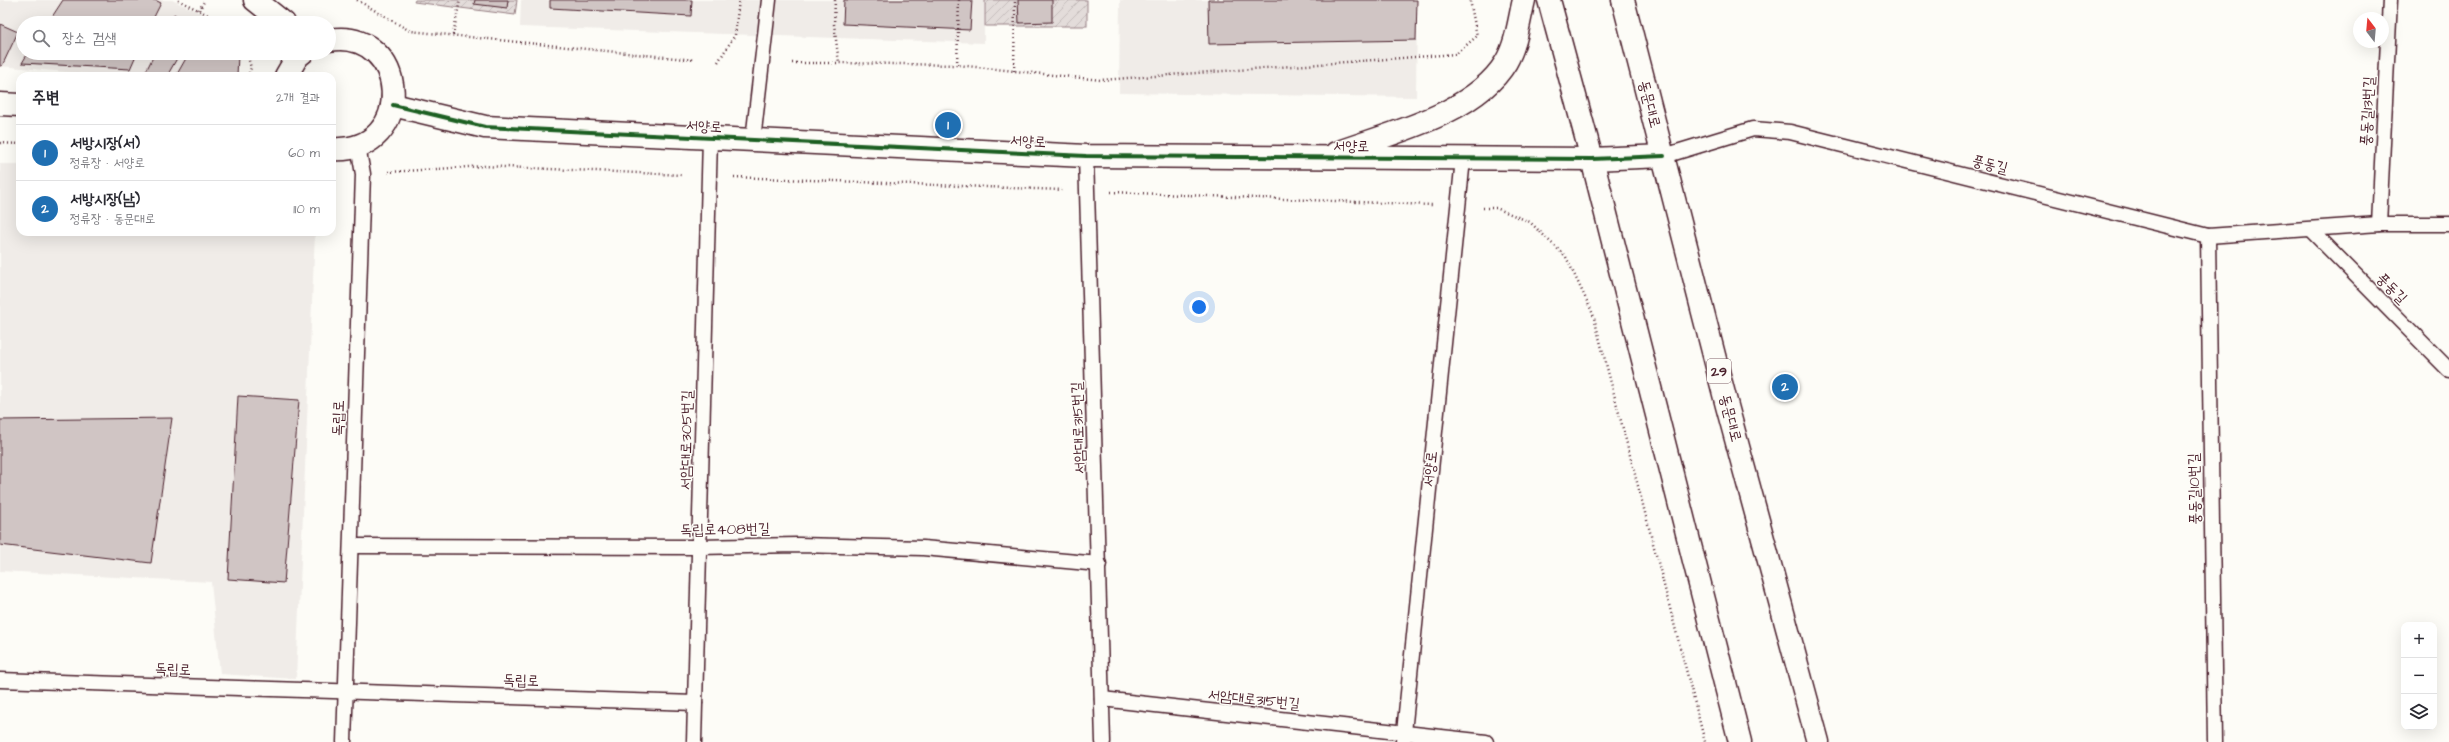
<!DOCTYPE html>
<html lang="ko">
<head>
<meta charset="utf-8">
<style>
  :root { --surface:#fff; --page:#f2f2f3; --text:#2b2b33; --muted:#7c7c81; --line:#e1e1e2; --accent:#1f6fb2 }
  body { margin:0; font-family:"Architects Daughter","Poor Story",sans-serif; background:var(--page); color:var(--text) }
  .controls { position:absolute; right:12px; bottom:12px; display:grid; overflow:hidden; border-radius:8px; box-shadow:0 4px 16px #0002 }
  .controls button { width:36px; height:36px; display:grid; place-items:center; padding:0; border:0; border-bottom:1px solid var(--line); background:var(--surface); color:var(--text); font:20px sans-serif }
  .compass { position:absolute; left:2353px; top:12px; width:36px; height:36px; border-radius:50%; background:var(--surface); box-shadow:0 4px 16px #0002; rotate:344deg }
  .you { position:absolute; left:1199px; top:307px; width:14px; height:14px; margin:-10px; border:3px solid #fff; border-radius:50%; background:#1a73e8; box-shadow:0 0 0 6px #1a73e833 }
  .badge { display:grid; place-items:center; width:26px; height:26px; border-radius:50%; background:var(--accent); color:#fff; font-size:13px; font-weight:700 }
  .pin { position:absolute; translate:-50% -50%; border:2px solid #fff; box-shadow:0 1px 4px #0006 }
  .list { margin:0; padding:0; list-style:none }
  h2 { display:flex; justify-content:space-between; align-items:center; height:52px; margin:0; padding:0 16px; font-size:17px }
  h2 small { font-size:13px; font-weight:400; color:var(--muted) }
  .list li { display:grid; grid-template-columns:26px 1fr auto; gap:12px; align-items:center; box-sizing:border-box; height:56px; padding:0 16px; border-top:1px solid var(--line) }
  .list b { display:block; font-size:15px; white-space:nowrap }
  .list p { margin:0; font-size:13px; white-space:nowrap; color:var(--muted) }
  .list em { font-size:13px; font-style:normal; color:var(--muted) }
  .icon { flex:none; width:22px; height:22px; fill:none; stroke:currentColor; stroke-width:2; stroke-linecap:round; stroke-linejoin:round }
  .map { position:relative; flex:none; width:2449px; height:742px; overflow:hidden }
  .search { position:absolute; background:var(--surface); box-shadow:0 4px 16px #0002; left:16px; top:16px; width:320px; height:44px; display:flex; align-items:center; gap:10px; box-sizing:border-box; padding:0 14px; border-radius:22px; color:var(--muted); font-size:15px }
  .panel { position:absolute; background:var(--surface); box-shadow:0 4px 16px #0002; left:16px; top:72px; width:320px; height:164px; border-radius:12px }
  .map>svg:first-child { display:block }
  .built { fill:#f0ece8 }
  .garden { fill:url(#garden-furrows); stroke:#967e82 }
  .building { fill:#d0c5c4; stroke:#4a1f2b }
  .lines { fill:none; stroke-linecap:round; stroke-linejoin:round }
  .lane-casing { stroke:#4a1f2b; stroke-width:17 }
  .street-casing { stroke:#4a1f2b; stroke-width:25 }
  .primary-casing { stroke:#4a1f2b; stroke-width:25 }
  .path { stroke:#4a1f2b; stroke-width:2.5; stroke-dasharray:1 3; stroke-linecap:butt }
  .lane { stroke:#fdfcf7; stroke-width:14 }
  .street { stroke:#fdfcf7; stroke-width:22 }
  .primary { stroke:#fdfcf7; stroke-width:22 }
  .cycleway-casing { stroke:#fdfcf7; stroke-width:6 }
  .cycleway { stroke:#1b5e20; stroke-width:4 }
  .labels { text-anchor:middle; stroke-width:3; stroke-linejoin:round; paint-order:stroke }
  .shield { fill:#fdfcf7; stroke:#806168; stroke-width:1 }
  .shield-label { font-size:14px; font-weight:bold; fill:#4a1f2b }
  .street-label { font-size:15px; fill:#4a1f2b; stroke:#fdfcf7 }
</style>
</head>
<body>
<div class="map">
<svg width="2449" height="742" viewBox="0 0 2449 742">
  <defs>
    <pattern id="garden-furrows" width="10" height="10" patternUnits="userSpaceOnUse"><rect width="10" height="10" fill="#e3dcda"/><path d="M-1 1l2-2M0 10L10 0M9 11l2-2" fill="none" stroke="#c4bcbb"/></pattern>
  </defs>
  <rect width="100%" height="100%" fill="#fdfcf7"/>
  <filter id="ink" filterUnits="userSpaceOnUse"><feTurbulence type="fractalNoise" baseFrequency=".025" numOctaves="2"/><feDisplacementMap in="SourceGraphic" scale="8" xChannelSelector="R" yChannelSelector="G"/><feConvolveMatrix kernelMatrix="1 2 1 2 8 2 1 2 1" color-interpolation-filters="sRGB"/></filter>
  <g filter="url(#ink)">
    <!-- built -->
    <g class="built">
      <polygon points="0,0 172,0 223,23 23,23 23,53 230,53 229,76 110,76 0,66"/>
      <polygon points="521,0 984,0 984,43 520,27"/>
      <polygon points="1120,0 1417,0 1416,97 1119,93"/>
      <polygon points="0,164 20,164 20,232 315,232 296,679 220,674 211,582 0,571"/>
    </g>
    <!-- garden -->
    <g class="garden">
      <polygon points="415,0 517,0 515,15 414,2"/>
      <rect x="985" y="0" width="102" height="26"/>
    </g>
    <!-- building -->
    <g class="building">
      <polygon points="63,0 155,0 161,3 151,23 48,23"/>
      <polygon points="475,0 508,0 507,8 474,4"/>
      <polygon points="550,0 692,0 691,16 550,8"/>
      <polygon points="844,0 972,0 970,30 843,24"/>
      <polygon points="1018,0 1052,0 1052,22 1019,23"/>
      <polygon points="1208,0 1417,0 1416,40 1209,44"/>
      <polygon points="174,14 187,23 170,23"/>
      <polygon points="0,24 18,32 2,66 0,66"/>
      <polygon points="28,53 137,53 130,69 22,63"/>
      <polygon points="155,53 180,53 167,76 145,73"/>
      <polygon points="189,53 232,53 238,55 237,76 176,76"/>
      <polygon points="238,396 299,400 284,583 228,579"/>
      <polygon points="172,418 151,563 0,545 0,420"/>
    </g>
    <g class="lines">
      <!-- lane casing -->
      <g class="lane-casing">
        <g id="lane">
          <polyline points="753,140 769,0"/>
          <polyline points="1086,156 1103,742"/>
          <polyline points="1664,156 1753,129 1790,132 2208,236 2379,224 2449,224"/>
          <polyline points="2379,224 2390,0"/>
          <polyline points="2311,230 2449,370"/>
          <polyline points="2208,236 2215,742"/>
          <polyline points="352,546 700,547 798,545 923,548 1099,564"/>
          <polyline points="0,680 695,703"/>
          <polyline points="1102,699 1486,742"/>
          <polyline points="344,742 363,174 358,146"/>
          <polyline points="694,742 710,138"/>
          <polyline points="1403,742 1463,159"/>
        </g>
      </g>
      <!-- street casing -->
      <g class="street-casing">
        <g id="street">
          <polyline points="255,0 284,23"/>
          <path d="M 329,40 C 409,27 418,154 332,149"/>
          <polyline points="286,76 297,57 302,53"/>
          <polyline points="0,104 20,105"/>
          <polyline points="393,105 485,127 1086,156 1592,159 1664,156"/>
          <path d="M 1336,153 C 1390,133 1475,114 1506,62 C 1517,43 1519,20 1524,0"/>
        </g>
      </g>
      <!-- primary casing -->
      <g class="primary-casing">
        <g id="primary">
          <polyline points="1549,0 1592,159 1740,742"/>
          <polyline points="1623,0 1727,406 1818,742"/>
        </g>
      </g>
      <!-- path -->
      <g class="path">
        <polyline points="178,0 224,23"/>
        <polyline points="357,0 410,31 695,60"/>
        <polyline points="835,0 834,24 839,63 957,65 1101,80 1456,54 1477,36 1470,0"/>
        <polyline points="199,10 205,0"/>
        <polyline points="453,35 460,0"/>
        <polyline points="247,53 251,68 248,76"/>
        <polyline points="718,62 735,35 739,0"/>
        <polyline points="792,63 839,63"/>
        <polyline points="957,65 959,0"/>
        <polyline points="1014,71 1015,0"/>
        <polyline points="0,143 20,144"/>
        <polyline points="388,172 483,166 683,175"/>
        <polyline points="734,177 1062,190"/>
        <polyline points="1111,192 1432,205"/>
        <polyline points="1483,208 1496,208 1530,222 1566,257 1593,314 1705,742"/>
      </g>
      <!-- lane -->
      <use href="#lane" class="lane"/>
      <!-- street -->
      <use href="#street" class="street"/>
      <!-- primary -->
      <use href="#primary" class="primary"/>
      <!-- cycleway casing -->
      <g class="cycleway-casing">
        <polyline id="cycleway" points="393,105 485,127 1086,156 1592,159 1664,156"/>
      </g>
      <!-- cycleway -->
      <use href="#cycleway" class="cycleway"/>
    </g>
  </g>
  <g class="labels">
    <!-- shield labels -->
    <rect class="shield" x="1707" y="359" width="24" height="24" rx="3"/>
    <g class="shield-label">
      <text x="1719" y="376">29</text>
    </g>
    <!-- street labels -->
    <g class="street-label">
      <text transform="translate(1650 104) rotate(75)" y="5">동문대로</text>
      <text transform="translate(2367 111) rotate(-87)" y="5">풍동길13번길</text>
      <text transform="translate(704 126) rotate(3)" y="5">서양로</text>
      <text transform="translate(1028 141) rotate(3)" y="5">서양로</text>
      <text x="1351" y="151">서양로</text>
      <text transform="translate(1990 164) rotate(14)" y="5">풍동길</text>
      <text transform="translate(2392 288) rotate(45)" y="5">풍동길</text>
      <text transform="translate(338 418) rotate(-88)" y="5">독립로</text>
      <text transform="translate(1731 418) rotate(75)" y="5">동문대로</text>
      <text transform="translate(1078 428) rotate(-92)" y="5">서암대로315번길</text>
      <text transform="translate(686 440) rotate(-89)" y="5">서암대로305번길</text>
      <text transform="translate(1430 469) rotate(-84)" y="5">서양로</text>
      <text transform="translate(2194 489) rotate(-91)" y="5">풍동길10번길</text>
      <text transform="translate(725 529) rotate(-1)" y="5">독립로408번길</text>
      <text transform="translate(173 669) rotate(2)" y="5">독립로</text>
      <text transform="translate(521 680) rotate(2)" y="5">독립로</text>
      <text transform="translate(1254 699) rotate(6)" y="5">서암대로315번길</text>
    </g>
  </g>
</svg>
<div class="controls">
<button>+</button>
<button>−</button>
<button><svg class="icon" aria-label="layers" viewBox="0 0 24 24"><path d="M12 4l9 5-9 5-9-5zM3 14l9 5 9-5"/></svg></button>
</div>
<svg class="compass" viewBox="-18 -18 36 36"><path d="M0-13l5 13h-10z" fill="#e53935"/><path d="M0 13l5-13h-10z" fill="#7c7c81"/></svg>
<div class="you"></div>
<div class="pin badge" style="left:948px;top:125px">1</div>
<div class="pin badge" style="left:1785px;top:387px">2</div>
<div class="search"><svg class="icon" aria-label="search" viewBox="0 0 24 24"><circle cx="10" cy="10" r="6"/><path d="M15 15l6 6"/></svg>장소 검색</div>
<section class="panel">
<h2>주변<small>2개 결과</small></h2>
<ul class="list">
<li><span class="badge">1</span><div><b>서방시장(서)</b><p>정류장 · 서양로</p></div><em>60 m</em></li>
<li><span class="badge">2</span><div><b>서방시장(남)</b><p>정류장 · 동문대로</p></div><em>110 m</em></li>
</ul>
</section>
</div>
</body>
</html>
